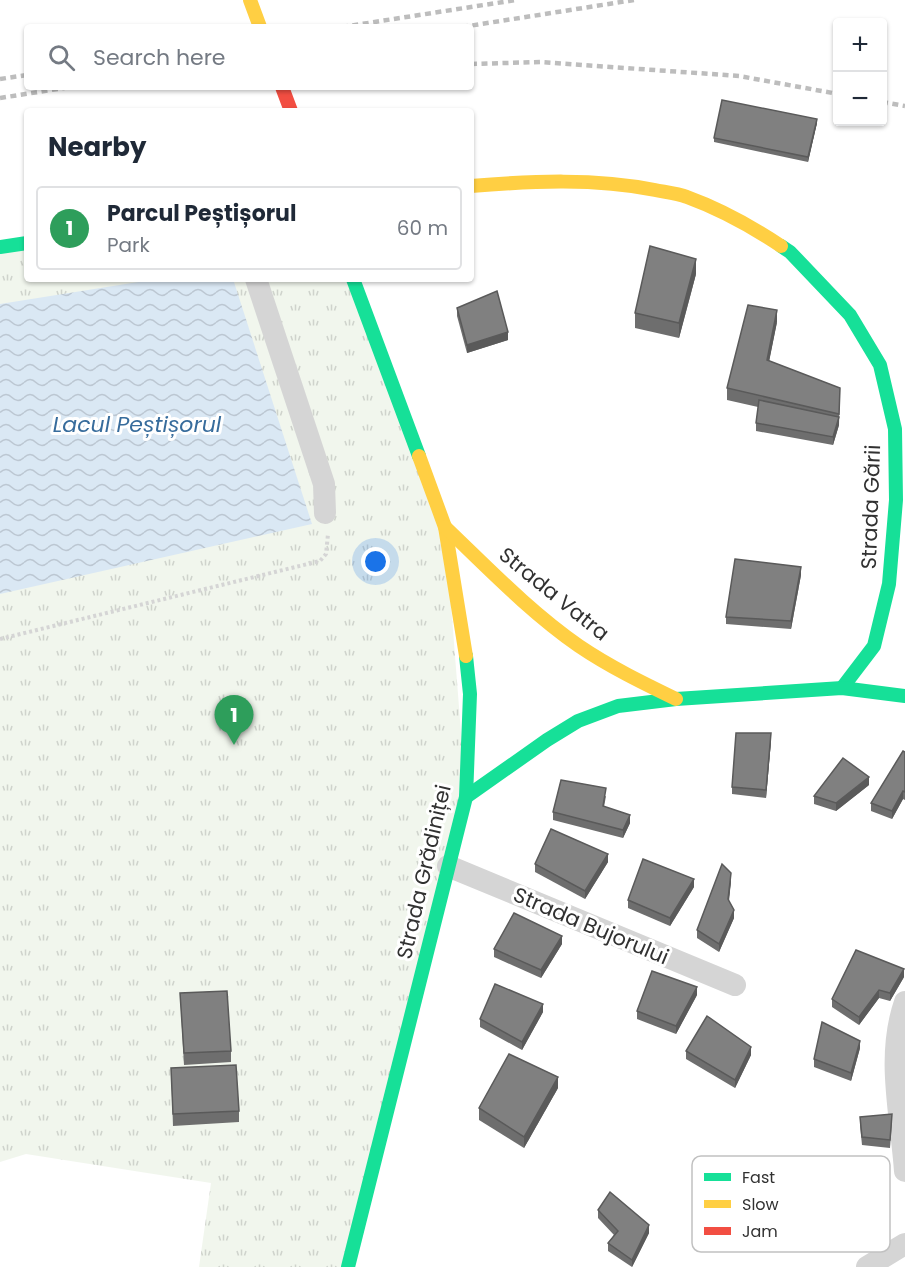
<!DOCTYPE html>
<html lang="en">
<head>
<meta charset="utf-8">
<style>
  :root { --surface:#fff; --page:#f6f6f7; --text:#1f2937; --muted:#747a83; --line:#e0e1e3; --accent:#1a73e8 }
  body { margin:0; font-family:Poppins,sans-serif; background:var(--page); color:var(--text) }
  .controls { position:absolute; right:18px; top:18px; display:grid; overflow:hidden; border-radius:6px; box-shadow:0 2px 4px #0004 }
  .controls button { width:54px; height:54px; display:grid; place-items:center; padding:0; border:0; border-bottom:2px solid var(--line); background:var(--surface); color:var(--text); font:30px sans-serif }
  .you { position:absolute; left:376px; top:562px; width:21px; height:21px; margin:-15px; border:4px solid #fff; border-radius:50%; background:#1a73e8; box-shadow:0 0 0 9px #1a73e833 }
  .badge { display:grid; place-items:center; width:39px; height:39px; border-radius:50%; background:var(--accent); color:#fff; font-size:20px; font-weight:700 }
  .pin { position:absolute; translate:-50% -50px; filter:drop-shadow(0 2px 3px #0008) }
  .pin::after { content:''; position:absolute; top:32px; width:21px; height:18px; background:inherit; clip-path:polygon(0 0,100% 0,50% 100%) }
  .list { margin:0; padding:0; list-style:none }
  h2 { display:flex; justify-content:space-between; align-items:center; height:78px; margin:0; padding:0 24px; font-size:26px }
  h2 small { font-size:20px; font-weight:400; color:var(--muted) }
  .list li { display:grid; grid-template-columns:39px 1fr auto; gap:18px; align-items:center; box-sizing:border-box; height:84px; margin:0 12px 12px; padding:0 12px; border:2px solid var(--line); border-radius:6px }
  .list b { display:block; font-size:22px; white-space:nowrap }
  .list p { margin:0; font-size:20px; white-space:nowrap; color:var(--muted) }
  .list em { font-size:20px; font-style:normal; color:var(--muted) }
  .icon { flex:none; width:33px; height:33px; fill:none; stroke:currentColor; stroke-width:2; stroke-linecap:round; stroke-linejoin:round }
  .map { position:relative; flex:none; width:905px; height:1267px; overflow:hidden }
  .search { position:absolute; background:var(--surface); box-shadow:0 2px 4px #0004; left:24px; top:24px; width:450px; height:66px; display:flex; align-items:center; gap:15px; box-sizing:border-box; padding:0 21px; border-radius:6px; color:var(--muted); font-size:22px }
  .panel { position:absolute; background:var(--surface); box-shadow:0 2px 4px #0004; left:24px; top:108px; width:450px; height:174px; border-radius:6px }
  .map>svg:first-child { display:block }
  .park { fill:url(#park-tufts) }
  .water { fill:url(#water-waves) }
  .lines { fill:none; stroke-linecap:round; stroke-linejoin:round }
  .path { stroke:#d5d5d5; stroke-width:4; stroke-dasharray:3 3; stroke-linecap:butt }
  .street { stroke:#d5d5d5; stroke-width:22 }
  .fast { stroke:#16e098; stroke-width:14 }
  .slow { stroke:#ffcf43; stroke-width:14 }
  .jam { stroke:#f24e42; stroke-width:14 }
  .rail { stroke:#bdbdbd; stroke-width:4.5; stroke-dasharray:6 4.5; stroke-linecap:butt }
  .wall { fill:#6e6e6e }
  .shaded-wall { fill:#5a5a5a }
  .building { fill:#808080; stroke:#5a5a5a; stroke-width:1.5 }
  .labels { text-anchor:middle; stroke-width:6; stroke-linejoin:round; paint-order:stroke }
  .street-label { font-size:21px; fill:#313131; stroke:#fff }
  .water-label { font-size:22px; font-style:italic; fill:#376c9c; stroke:#fff }
  .key { fill:#fff; stroke:#c1c1c1; stroke-width:1.5 }
  .key-label { font-size:16px; fill:#313131 }
</style>
</head>
<body>
<div class="map">
<svg width="905" height="1267" viewBox="0 0 905 1267">
  <defs>
    <pattern id="park-tufts" width="24" height="20" patternUnits="userSpaceOnUse" patternTransform="scale(1.5)"><rect width="24" height="20" fill="#f1f6ed"/><path d="M3 7l-1-3M5 7V3M7 7l1-3M15 17l-1-3M17 17v-4M19 17l1-3" fill="none" stroke="#cfd3cc"/></pattern>
    <pattern id="water-waves" width="16" height="10" patternUnits="userSpaceOnUse" patternTransform="scale(1.5)"><rect width="16" height="10" fill="#dae8f4"/><path d="M0 5q4-4 8 0t8 0" fill="none" stroke="#bcc7d2"/></pattern>
  </defs>
  <rect width="100%" height="100%" fill="#fff"/>
  <!-- park -->
  <polygon class="park" points="27,243 27,279 256,279 258,283 280,279 353,279 445,527 466,797 348,1267 199,1267 211,1183 26,1154 0,1162 0,247"/>
  <!-- water -->
  <polygon class="water" points="157,279 233,279 312,524 0,594 0,304"/>
  <g class="lines">
    <!-- path -->
    <polyline class="path" points="0,639 320,561 326,554 328,534"/>
    <!-- street -->
    <g class="street">
      <polyline points="256,279 324,484 325,513"/>
      <polyline points="448,866 735,985"/>
      <path d="M 905,1002 C 886,1057 901,1114 905,1171"/>
      <polyline points="867,1267 905,1244"/>
    </g>
    <!-- fast -->
    <g class="fast">
      <polyline points="781,246 790,252 850,315 880,365 895,429 896,500 889,584 874,646 842,688"/>
      <polyline points="0,247 27,243"/>
      <polyline points="353,279 419,456"/>
      <polyline points="466,797 547,740 578,721 618,706 676,699 842,688 905,696"/>
      <polyline points="348,1267 466,797 470,694 466,656"/>
    </g>
    <!-- slow -->
    <g class="slow">
      <polyline points="250,0 260,27"/>
      <path d="M 471,186 C 532,181 595,178 655,190 C 665,192 677,193 687,197 C 720,209 751,226 781,246"/>
      <polyline points="419,456 445,527 466,656"/>
      <path d="M 445,527 C 488,568 530,612 579,646 C 610,667 643,683 676,699"/>
    </g>
    <!-- jam -->
    <polyline class="jam" points="282,87 291,111"/>
    <!-- rail -->
    <g class="rail">
      <polyline points="342,27 516,0"/>
      <polyline points="462,27 634,0"/>
      <polyline points="471,64 540,62 739,76 838,94"/>
      <polyline points="0,79 27,75"/>
      <polyline points="0,98 70,87"/>
      <polyline points="882,102 905,106"/>
    </g>
  </g>
  <!-- wall -->
  <g class="wall">
    <polygon points="817,123 808,162 714,142 714,138"/>
    <polygon points="696,274 679,338 635,328 635,313"/>
    <polygon points="457,308 508,340 467,353 457,316"/>
    <polygon points="777,322 769,361 840,388 839,425 833,445 756,431 756,423 758,407 727,400 727,388"/>
    <polygon points="801,575 791,629 726,624 726,617"/>
    <polygon points="771,741 766,798 732,794 732,787"/>
    <polygon points="905,752 905,800 903,799 892,819 871,811 871,803"/>
    <polygon points="869,785 836,811 814,804 814,796"/>
    <polygon points="606,796 604,807 630,823 623,838 553,820 553,812"/>
    <polygon points="608,862 585,899 535,872 535,864"/>
    <polygon points="731,881 729,901 734,918 719,952 697,938 697,930"/>
    <polygon points="694,887 670,926 628,908 628,900"/>
    <polygon points="562,944 541,978 494,957 494,949"/>
    <polygon points="904,977 890,1001 879,998 859,1025 832,1007 832,999"/>
    <polygon points="180,993 231,1051 231,1062 184,1065"/>
    <polygon points="697,995 676,1034 637,1019 637,1011"/>
    <polygon points="543,1012 522,1050 480,1027 480,1019"/>
    <polygon points="860,1048 851,1081 814,1067 814,1059"/>
    <polygon points="686,1051 751,1055 735,1088 686,1059"/>
    <polygon points="171,1068 239,1111 239,1122 173,1126"/>
    <polygon points="558,1088 524,1148 479,1120 479,1108"/>
    <polygon points="892,1122 890,1148 862,1145 860,1125"/>
    <polygon points="598,1210 649,1233 632,1267 608,1251 608,1243 614,1235 598,1218"/>
  </g>
  <!-- shaded-wall -->
  <g class="shaded-wall">
    <polygon points="817,119 817,123 808,162 808,157"/>
    <polygon points="696,259 696,274 679,338 679,323"/>
    <polygon points="777,310 777,322 767,372 767,360"/>
    <polygon points="508,332 508,340 467,353 467,345"/>
    <polygon points="839,417 839,425 833,445 833,437"/>
    <polygon points="801,567 801,575 791,629 791,621"/>
    <polygon points="771,733 771,741 766,798 766,790"/>
    <polygon points="869,777 869,785 836,811 836,803"/>
    <polygon points="903,791 903,799 892,819 892,811"/>
    <polygon points="630,815 630,823 623,838 623,830"/>
    <polygon points="608,854 608,862 585,899 585,891"/>
    <polygon points="731,873 731,881 728,907 728,899"/>
    <polygon points="694,879 694,887 670,926 670,918"/>
    <polygon points="734,910 734,918 719,952 719,944"/>
    <polygon points="562,936 562,944 541,978 541,970"/>
    <polygon points="904,969 904,977 890,1001 890,993"/>
    <polygon points="697,987 697,995 676,1034 676,1026"/>
    <polygon points="879,990 879,998 859,1025 859,1017"/>
    <polygon points="543,1004 543,1012 522,1050 522,1042"/>
    <polygon points="860,1041 860,1048 851,1081 851,1073"/>
    <polygon points="751,1047 751,1055 735,1088 735,1080"/>
    <polygon points="558,1077 558,1088 524,1148 524,1137"/>
    <polygon points="649,1225 649,1233 632,1267 632,1260"/>
  </g>
  <!-- building -->
  <g class="building">
    <polygon points="722,100 817,119 808,157 714,138"/>
    <polygon points="650,246 696,259 679,323 635,313"/>
    <polygon points="497,291 508,332 467,345 457,308"/>
    <polygon points="748,305 777,310 767,360 840,388 839,414 727,388"/>
    <polygon points="759,400 839,417 833,437 756,423"/>
    <polygon points="735,559 801,567 791,621 726,617"/>
    <polygon points="736,733 771,733 766,790 732,787"/>
    <polygon points="903,751 905,752 905,792 903,791 892,811 871,803"/>
    <polygon points="843,758 869,777 836,803 814,796"/>
    <polygon points="561,780 606,788 603,806 630,815 623,830 553,812"/>
    <polygon points="551,829 608,854 585,891 535,864"/>
    <polygon points="643,859 694,879 670,918 628,900"/>
    <polygon points="722,864 731,873 728,899 734,910 719,944 697,930"/>
    <polygon points="514,913 562,936 541,970 494,949"/>
    <polygon points="856,950 904,969 890,993 879,990 859,1017 832,999"/>
    <polygon points="652,971 697,987 676,1026 637,1011"/>
    <polygon points="495,984 543,1004 522,1042 480,1019"/>
    <polygon points="227,991 231,1051 184,1053 180,993"/>
    <polygon points="707,1016 751,1047 735,1080 686,1051"/>
    <polygon points="822,1022 860,1041 851,1073 814,1059"/>
    <polygon points="509,1054 558,1077 524,1137 479,1108"/>
    <polygon points="236,1065 239,1111 173,1114 171,1068"/>
    <polygon points="892,1114 890,1140 862,1137 860,1117"/>
    <polygon points="610,1192 649,1225 632,1260 608,1243 618,1231 598,1210"/>
  </g>
  <g class="labels">
    <!-- street labels -->
    <g class="street-label">
      <text transform="translate(871 507) rotate(-88)" y="7">Strada Gării</text>
      <text transform="translate(554 594) rotate(39)" y="7">Strada Vatra</text>
      <text transform="translate(424 872) rotate(-77)" y="7">Strada Grădiniței</text>
      <text transform="translate(591 926) rotate(23)" y="7">Strada Bujorului</text>
    </g>
    <!-- water labels -->
    <g class="water-label">
      <text x="137" y="432">Lacul Peștișorul</text>
    </g>
  </g>
  <!-- legend -->
  <rect x="692" y="1156" width="198" height="96" rx="9" class="key"/>
  <rect x="704" y="1173" width="27" height="8" fill="#16e098"/>
  <rect x="704" y="1200" width="27" height="8" fill="#ffcf43"/>
  <rect x="704" y="1227" width="27" height="8" fill="#f24e42"/>
  <g class="key-label">
    <text x="742" y="1183">Fast</text>
    <text x="742" y="1210">Slow</text>
    <text x="742" y="1237">Jam</text>
  </g>
</svg>
<div class="controls">
<button>+</button>
<button>−</button>
</div>
<div class="you"></div>
<div class="pin badge" style="left:234px;top:745px;background:#2e9e5b">1</div>
<div class="search"><svg class="icon" aria-label="search" viewBox="0 0 24 24"><circle cx="10" cy="10" r="6"/><path d="M15 15l6 6"/></svg>Search here</div>
<section class="panel">
<h2>Nearby<small></small></h2>
<ul class="list">
<li><span class="badge" style="background:#2e9e5b">1</span><div><b>Parcul Peștișorul</b><p>Park</p></div><em>60 m</em></li>
</ul>
</section>
</div>
</body>
</html>
